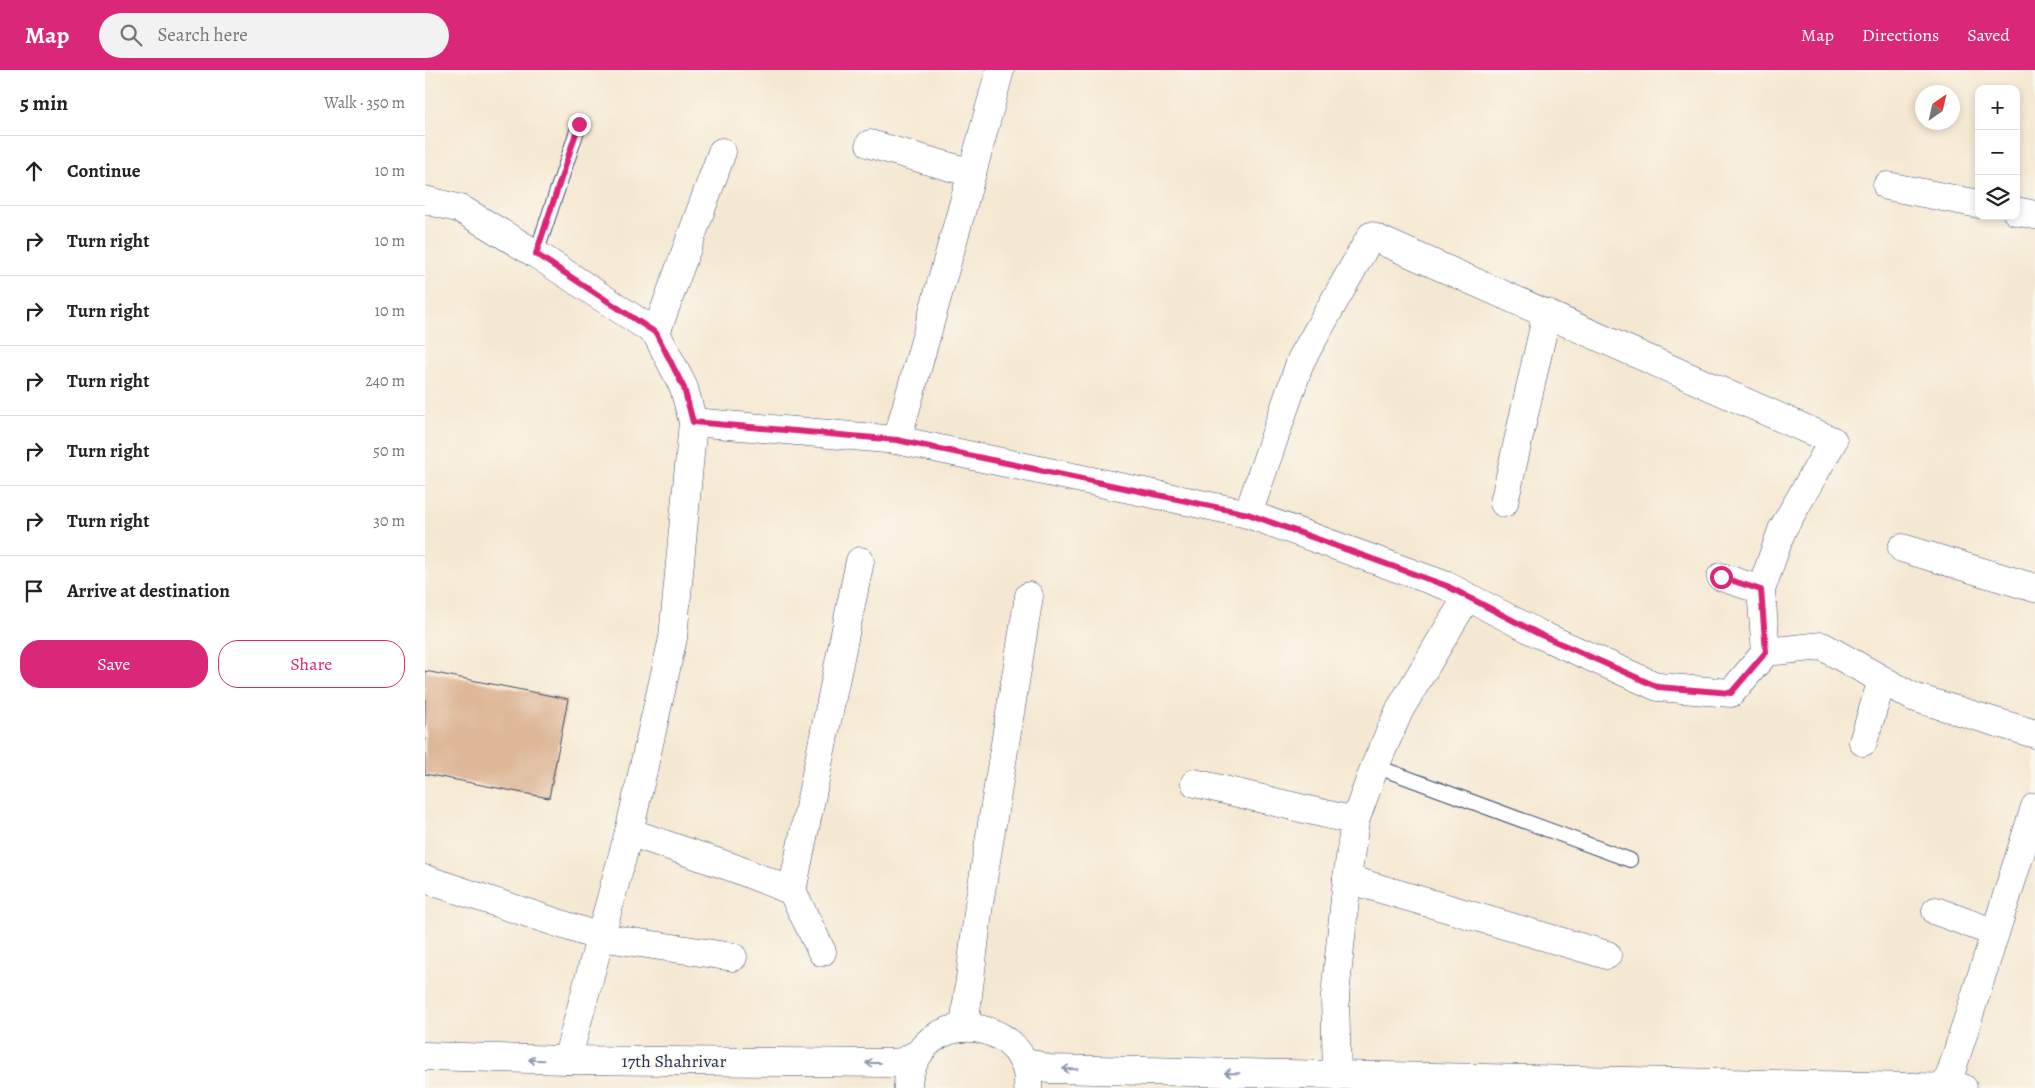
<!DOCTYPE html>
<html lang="en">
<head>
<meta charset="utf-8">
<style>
  :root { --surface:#fff; --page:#f2f2f2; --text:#222; --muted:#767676; --line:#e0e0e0; --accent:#db2777 }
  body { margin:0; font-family:Alegreya,serif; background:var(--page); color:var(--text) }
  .controls { position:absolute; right:15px; top:15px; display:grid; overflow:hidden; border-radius:10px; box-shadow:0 2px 8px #0003 }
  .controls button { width:45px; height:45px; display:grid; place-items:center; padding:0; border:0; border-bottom:1px solid var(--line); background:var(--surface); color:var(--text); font:25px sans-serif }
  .compass { position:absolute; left:1490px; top:15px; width:45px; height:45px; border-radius:50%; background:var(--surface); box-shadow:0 2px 8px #0003; rotate:34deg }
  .stop { position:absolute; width:15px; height:15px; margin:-11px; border:4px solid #db2777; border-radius:50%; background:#fff }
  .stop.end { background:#db2777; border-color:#fff; box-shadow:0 1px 5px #0008 }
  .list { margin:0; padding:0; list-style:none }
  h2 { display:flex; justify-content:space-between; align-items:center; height:65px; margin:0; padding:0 20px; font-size:21px }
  h2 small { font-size:16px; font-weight:400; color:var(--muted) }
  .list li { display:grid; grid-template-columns:32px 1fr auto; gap:15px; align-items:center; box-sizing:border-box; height:70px; padding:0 20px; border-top:1px solid var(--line) }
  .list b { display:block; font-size:19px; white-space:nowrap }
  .list em { font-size:16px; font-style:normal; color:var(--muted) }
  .actions { display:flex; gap:10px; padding:15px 20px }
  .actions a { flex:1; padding:11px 0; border:1px solid var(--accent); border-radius:20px; text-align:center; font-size:18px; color:var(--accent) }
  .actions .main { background:var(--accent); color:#fff }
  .icon { flex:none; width:28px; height:28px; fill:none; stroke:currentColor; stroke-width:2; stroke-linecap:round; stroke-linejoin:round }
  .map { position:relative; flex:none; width:1610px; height:1018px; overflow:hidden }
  header { display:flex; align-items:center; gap:30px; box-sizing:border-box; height:70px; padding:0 25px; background:var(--accent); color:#fff }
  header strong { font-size:24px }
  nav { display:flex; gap:28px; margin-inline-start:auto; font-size:18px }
  .search { width:350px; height:45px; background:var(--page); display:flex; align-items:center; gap:12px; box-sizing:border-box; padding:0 18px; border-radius:28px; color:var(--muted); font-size:19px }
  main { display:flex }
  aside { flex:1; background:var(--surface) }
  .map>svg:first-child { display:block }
  .building { fill:#deb798 }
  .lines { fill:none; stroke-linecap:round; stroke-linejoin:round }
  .lane-casing { stroke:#3c4b6f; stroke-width:16 }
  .street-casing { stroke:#3c4b6f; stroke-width:29 }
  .secondary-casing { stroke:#3c4b6f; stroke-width:29 }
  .lane { stroke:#fff; stroke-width:14 }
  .street { stroke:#fff; stroke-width:28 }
  .secondary { stroke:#fff; stroke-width:28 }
  .oneway { stroke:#8d97ae }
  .route { stroke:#db2777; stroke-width:6 }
  .labels { text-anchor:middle; stroke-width:4; stroke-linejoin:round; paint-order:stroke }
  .street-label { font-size:18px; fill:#1b2f5e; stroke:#fbf7ec }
</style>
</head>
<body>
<header>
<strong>Map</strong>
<div class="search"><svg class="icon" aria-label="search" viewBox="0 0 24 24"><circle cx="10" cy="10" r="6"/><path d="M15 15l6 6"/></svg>Search here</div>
<nav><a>Map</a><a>Directions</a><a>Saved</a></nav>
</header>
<main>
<aside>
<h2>5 min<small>Walk · 350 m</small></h2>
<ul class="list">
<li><svg class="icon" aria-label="ahead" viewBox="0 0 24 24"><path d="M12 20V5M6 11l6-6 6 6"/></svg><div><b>Continue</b></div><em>10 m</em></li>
<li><svg class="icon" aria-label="right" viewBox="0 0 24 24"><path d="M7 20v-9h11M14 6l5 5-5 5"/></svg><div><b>Turn right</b></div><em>10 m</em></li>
<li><svg class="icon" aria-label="right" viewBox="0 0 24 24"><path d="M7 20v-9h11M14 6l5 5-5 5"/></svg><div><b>Turn right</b></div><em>10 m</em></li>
<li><svg class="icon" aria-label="right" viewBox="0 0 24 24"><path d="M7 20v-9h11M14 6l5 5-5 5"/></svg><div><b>Turn right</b></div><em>240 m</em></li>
<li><svg class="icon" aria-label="right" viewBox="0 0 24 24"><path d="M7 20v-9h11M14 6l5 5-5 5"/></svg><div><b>Turn right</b></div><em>50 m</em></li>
<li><svg class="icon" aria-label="right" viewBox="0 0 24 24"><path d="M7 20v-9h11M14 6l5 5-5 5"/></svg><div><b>Turn right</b></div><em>30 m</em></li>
<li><svg class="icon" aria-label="arrive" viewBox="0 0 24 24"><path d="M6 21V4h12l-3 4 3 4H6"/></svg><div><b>Arrive at destination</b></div></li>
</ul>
<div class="actions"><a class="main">Save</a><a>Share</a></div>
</aside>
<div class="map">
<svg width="1610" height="1018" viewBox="0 0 1610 1018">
  <rect width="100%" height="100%" fill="#fbf7ec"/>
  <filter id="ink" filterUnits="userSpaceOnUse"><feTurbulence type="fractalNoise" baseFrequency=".02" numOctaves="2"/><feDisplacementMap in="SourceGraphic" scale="10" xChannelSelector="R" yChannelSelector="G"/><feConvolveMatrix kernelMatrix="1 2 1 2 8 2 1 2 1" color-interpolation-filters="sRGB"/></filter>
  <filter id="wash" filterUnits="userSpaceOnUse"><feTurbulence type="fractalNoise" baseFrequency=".0096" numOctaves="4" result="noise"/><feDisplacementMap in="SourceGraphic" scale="20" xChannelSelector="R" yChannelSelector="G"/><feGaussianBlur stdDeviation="1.12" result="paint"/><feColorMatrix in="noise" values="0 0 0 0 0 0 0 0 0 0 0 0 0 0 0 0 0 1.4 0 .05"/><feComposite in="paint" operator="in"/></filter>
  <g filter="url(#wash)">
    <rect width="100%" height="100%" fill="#f5e8d2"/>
    <g id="blocks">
      <!-- building -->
      <polygon class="building" points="0,601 143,629 124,728 0,704"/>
    </g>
  </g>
  <g filter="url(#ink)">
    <use href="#blocks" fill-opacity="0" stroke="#3c4b6f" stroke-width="1"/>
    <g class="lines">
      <!-- lane casing -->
      <g class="lane-casing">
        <g id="lane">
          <polyline points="111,184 154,55"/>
          <polyline points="950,696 1205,790"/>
        </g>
      </g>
      <!-- street casing -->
      <g class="street-casing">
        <g id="street">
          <polyline points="445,74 547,103 575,0"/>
          <polyline points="1462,116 1554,134"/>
          <polyline points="0,130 36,139 111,184 231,263 259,318 268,352 248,568 204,762 142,990"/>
          <polyline points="1591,141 1610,145"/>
          <polyline points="231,263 297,82"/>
          <polyline points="268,352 472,370 823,444 1022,516 1114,564 1233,617 1306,623 1341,582 1397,576 1488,627 1610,664"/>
          <polyline points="472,370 547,103"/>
          <polyline points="1079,433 1122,243"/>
          <polyline points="823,444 876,290 946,166 1408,371 1357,460 1336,520 1341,582"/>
          <polyline points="1477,478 1610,518"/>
          <polyline points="1296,507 1336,520"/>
          <polyline points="1438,672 1457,610"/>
          <polyline points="770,713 930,751"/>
          <polyline points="204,762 309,798 367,821 397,882"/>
          <polyline points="0,809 175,867 308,887"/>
          <polyline points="922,809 1182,885"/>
          <polyline points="367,821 435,491"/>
          <polyline points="1511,841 1570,863"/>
          <polyline points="539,958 554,834 604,526"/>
          <polyline points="912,1005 910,926 922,809 930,751 950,696 975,639 1042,527"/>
          <polyline points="1521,1018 1610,737"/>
        </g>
      </g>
      <!-- secondary casing -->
      <g class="secondary-casing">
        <g id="secondary">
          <polyline points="0,986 142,990 465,993 477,992 494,983"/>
          <polyline points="597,990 623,999 1538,1018"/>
          <path d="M 483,1018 C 482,1006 487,995 493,985 C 524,935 607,959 603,1018"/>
        </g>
      </g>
      <!-- lane -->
      <use href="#lane" class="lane"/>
      <!-- street -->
      <use href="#street" class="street"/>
      <!-- secondary -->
      <use href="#secondary" class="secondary"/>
    </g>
    <!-- one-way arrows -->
    <defs><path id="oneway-shaft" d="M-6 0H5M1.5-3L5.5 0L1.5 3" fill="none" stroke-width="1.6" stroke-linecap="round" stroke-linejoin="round" transform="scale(1.25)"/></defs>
    <g class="oneway">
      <use href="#oneway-shaft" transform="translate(111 990) rotate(-178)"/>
      <use href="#oneway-shaft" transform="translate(448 993) rotate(-180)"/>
      <use href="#oneway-shaft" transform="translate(645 999) rotate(-179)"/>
      <use href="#oneway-shaft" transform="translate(807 1003) rotate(-179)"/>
    </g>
  </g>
  <g class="lines" filter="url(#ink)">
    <!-- route -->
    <polyline class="route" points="154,54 111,184 231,263 259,318 268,352 472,370 823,444 1022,516 1114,564 1233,617 1306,623 1341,582 1336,520 1296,507"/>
  </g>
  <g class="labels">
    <!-- street labels -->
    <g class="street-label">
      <text x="249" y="997">17th Shahrivar</text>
    </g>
  </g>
</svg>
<div class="controls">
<button>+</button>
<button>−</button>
<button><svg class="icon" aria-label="layers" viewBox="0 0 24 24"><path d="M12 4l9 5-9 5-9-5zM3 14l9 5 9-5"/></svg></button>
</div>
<svg class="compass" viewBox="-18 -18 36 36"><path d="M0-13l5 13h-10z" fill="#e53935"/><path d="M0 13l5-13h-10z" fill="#767676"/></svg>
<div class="stop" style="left:1296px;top:507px"></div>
<div class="stop end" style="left:154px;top:54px"></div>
</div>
</main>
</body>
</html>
